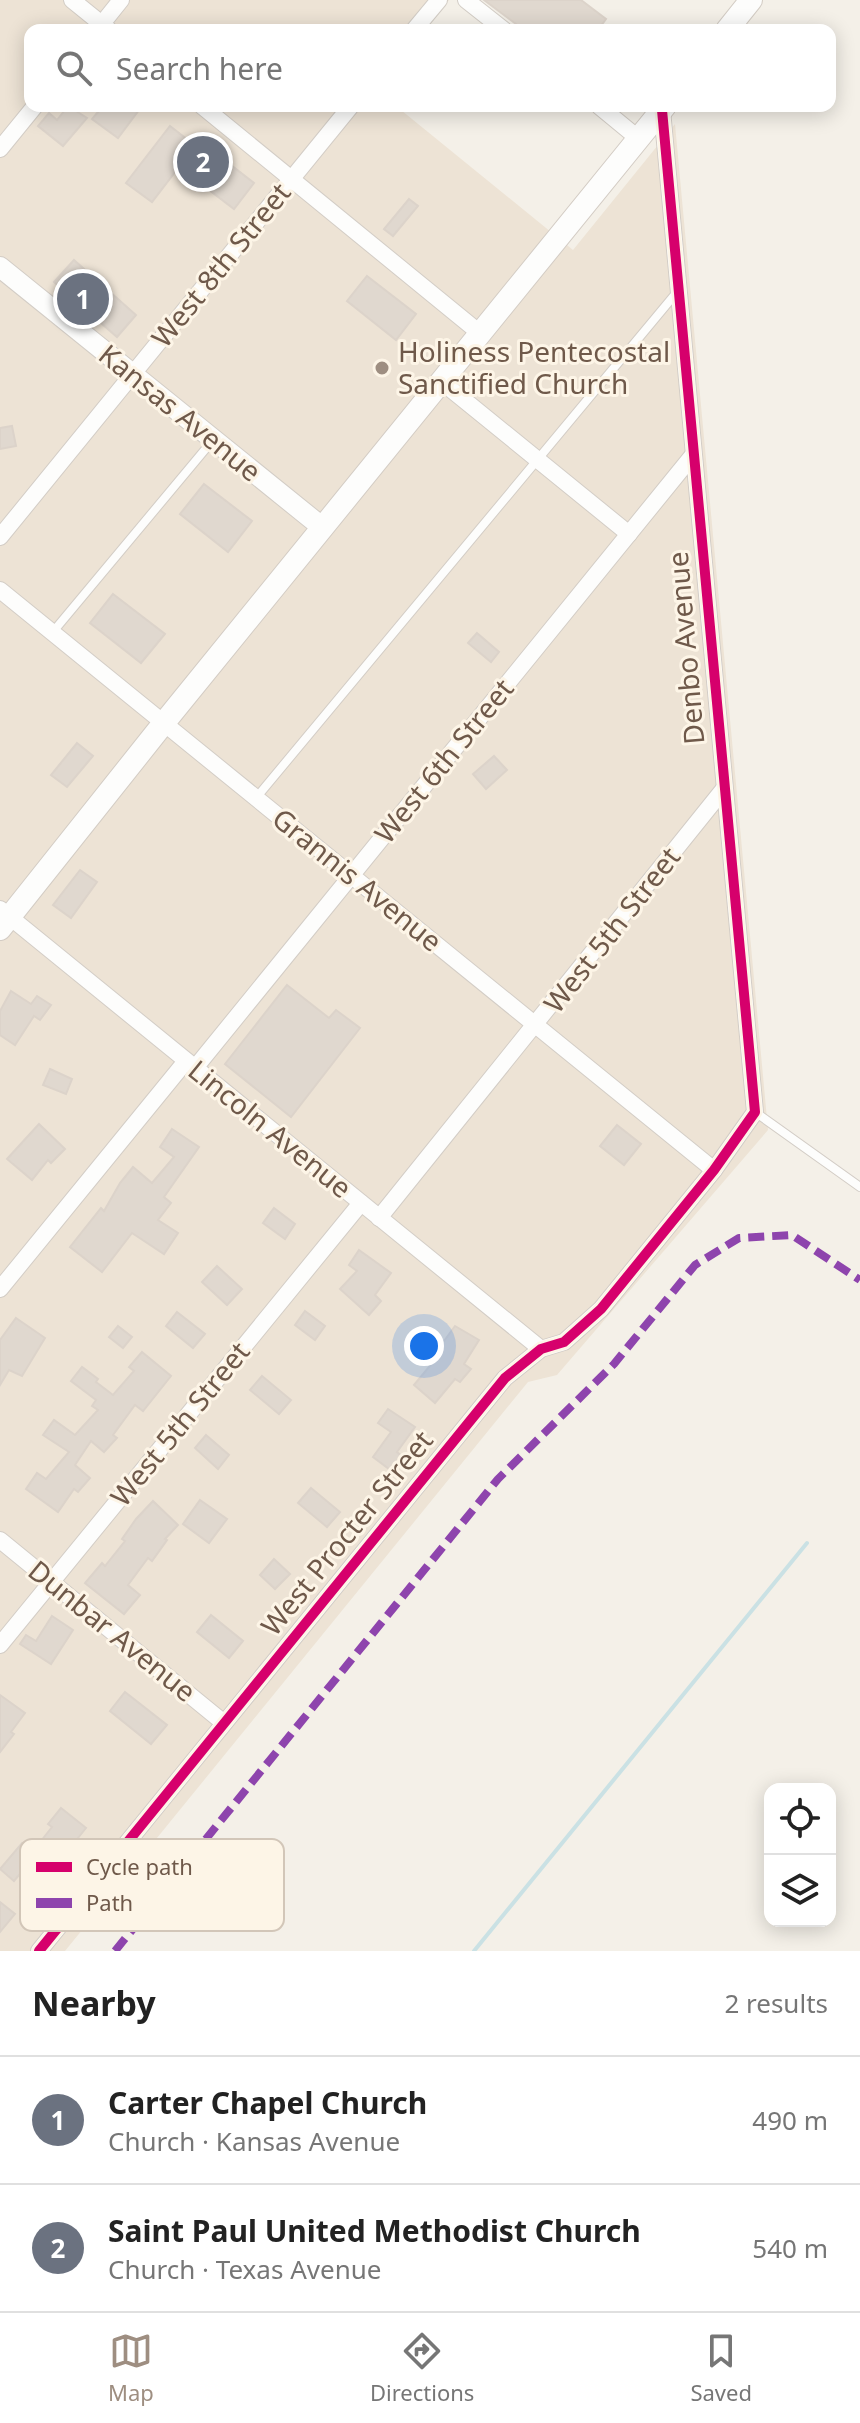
<!DOCTYPE html>
<html lang="en">
<head>
<meta charset="utf-8">
<style>
  :root { --surface:#fff; --page:#f2f2f2; --text:#222; --muted:#767676; --line:#e0e0e0; --accent:#9e8e81 }
  body { margin:0; font-family:"Noto Sans",sans-serif; background:var(--page); color:var(--text) }
  .controls { position:absolute; right:24px; bottom:24px; display:grid; overflow:hidden; border-radius:16px; box-shadow:0 4px 20px #0003 }
  .controls button { width:72px; height:72px; display:grid; place-items:center; padding:0; border:0; border-bottom:2px solid var(--line); background:var(--surface); color:var(--text); font:40px sans-serif }
  .you { position:absolute; left:424px; top:1346px; width:28px; height:28px; margin:-20px; border:6px solid #fff; border-radius:50%; background:#1a73e8; box-shadow:0 0 0 12px #1a73e833 }
  .badge { display:grid; place-items:center; width:52px; height:52px; border-radius:50%; background:var(--accent); color:#fff; font-size:26px; font-weight:700 }
  .pin { position:absolute; translate:-50% -50%; border:4px solid #fff; box-shadow:0 2px 8px #0006 }
  .list { margin:0; padding:0; list-style:none }
  h2 { display:flex; justify-content:space-between; align-items:center; height:104px; margin:0; padding:0 32px; font-size:34px }
  h2 small { font-size:26px; font-weight:400; color:var(--muted) }
  .list li { display:grid; grid-template-columns:52px 1fr auto; gap:24px; align-items:center; box-sizing:border-box; height:128px; padding:0 32px; border-top:2px solid var(--line) }
  .list b { display:block; font-size:30px; white-space:nowrap }
  .list p { margin:0; font-size:26px; white-space:nowrap; color:var(--muted) }
  .list em { font-size:26px; font-style:normal; color:var(--muted) }
  .icon { flex:none; width:44px; height:44px; fill:none; stroke:currentColor; stroke-width:2; stroke-linecap:round; stroke-linejoin:round }
  .map { position:relative; flex:none; width:860px; height:1951px; overflow:hidden }
  .search { position:absolute; background:var(--surface); box-shadow:0 4px 20px #0003; left:24px; right:24px; top:24px; height:88px; display:flex; align-items:center; gap:20px; box-sizing:border-box; padding:0 28px; border-radius:16px; color:var(--muted); font-size:30px }
  .sheet { height:360px; background:var(--surface) }
  nav { display:flex; justify-content:space-around; align-items:center; box-sizing:border-box; height:112px; border-top:2px solid var(--line); background:var(--surface); font-size:22px; color:var(--muted) }
  nav a { display:grid; justify-items:center; gap:4px }
  nav .on { color:var(--accent) }
  .map>svg:first-child { display:block }
  .residential { fill:#ede3d5 }
  .lines { fill:none; stroke-linecap:round; stroke-linejoin:round }
  .stream { stroke:#cae1e4; stroke-width:4 }
  .building { fill:#e0d8cf; stroke:#dcd3ca; stroke-width:2 }
  .service-casing { stroke:#d3cdc6; stroke-width:10 }
  .minor-casing { stroke:#d3cdc6; stroke-width:18 }
  .tertiary-casing { stroke:#d3cdc6; stroke-width:22 }
  .secondary-casing { stroke:#d3ccc4; stroke-width:24 }
  .service { stroke:#fdfdfc; stroke-width:8 }
  .minor { stroke:#fdfdfc; stroke-width:16 }
  .tertiary { stroke:#fdfdfc; stroke-width:20 }
  .secondary { stroke:#fdfdfc; stroke-width:22 }
  .quiet { stroke:#8e44ad; stroke-width:8; stroke-dasharray:16 8; stroke-linecap:butt }
  .cycleway-casing { stroke:#fdf5e7; stroke-width:15 }
  .cycleway { stroke:#d6006c; stroke-width:10 }
  .poi-dot { fill:#9e8e81; stroke:#fdf5e7; stroke-width:3 }
  .labels { text-anchor:middle; stroke-width:6; stroke-linejoin:round; paint-order:stroke }
  .street-label { font-size:28px; fill:#6f594a; stroke:#fdf5e7 }
  .poi-label { font-size:28px; fill:#6f594a; stroke:#fdf5e7; text-anchor:start }
  .key { fill:#fdf5e7; stroke:#d2c6b8; stroke-width:2 }
  .key-label { font-size:22px; fill:#6f594a }
</style>
</head>
<body>
<div class="map">
<svg width="860" height="1951" viewBox="0 0 860 1951">
  <rect width="100%" height="100%" fill="#f4f0e8"/>
  <!-- residential -->
  <polygon class="residential" points="0,0 449,0 425,30 30,30 30,106 396,106 573,250 675,124 768,1130 557,1375 528,1382 65,1951 0,1951"/>
  <g class="lines">
    <!-- stream -->
    <polyline class="stream" points="474,1951 807,1543"/>
  </g>
  <!-- building -->
  <g class="building">
    <polygon points="484,0 581,0 606,19 598,30 524,30"/>
    <polygon points="68,106 87,118 63,146 38,126 49,113 57,120"/>
    <polygon points="103,106 142,106 118,138 92,119"/>
    <polygon points="170,126 188,140 192,135 254,183 234,209 179,167 152,202 126,183"/>
    <polygon points="409,199 418,206 393,236 384,229"/>
    <polygon points="74,260 136,315 117,337 54,282"/>
    <polygon points="367,276 416,314 396,340 347,301"/>
    <polygon points="12,426 16,446 0,449 0,428"/>
    <polygon points="204,484 252,521 228,552 180,514"/>
    <polygon points="113,594 165,634 141,663 90,623"/>
    <polygon points="477,633 499,652 491,662 468,643"/>
    <polygon points="77,743 93,756 67,787 51,775"/>
    <polygon points="494,756 507,770 486,789 473,774"/>
    <polygon points="80,870 97,882 71,918 53,905"/>
    <polygon points="287,985 329,1018 336,1010 360,1028 291,1117 225,1064"/>
    <polygon points="11,991 31,1004 37,996 51,1005 40,1020 34,1016 15,1045 0,1035 0,1011"/>
    <polygon points="50,1069 72,1079 66,1094 43,1085"/>
    <polygon points="39,1124 65,1149 51,1163 48,1160 32,1180 7,1159"/>
    <polygon points="617,1125 641,1144 624,1165 600,1146"/>
    <polygon points="172,1129 199,1147 164,1197 171,1203 158,1220 178,1233 164,1254 132,1233 102,1272 70,1247 101,1208 104,1211 120,1183 133,1167 152,1183 174,1157 160,1147"/>
    <polygon points="274,1208 295,1224 285,1239 263,1223"/>
    <polygon points="359,1250 391,1273 375,1295 381,1301 369,1315 340,1289 357,1271 349,1265"/>
    <polygon points="217,1266 242,1289 227,1305 202,1282"/>
    <polygon points="305,1311 325,1326 315,1340 295,1325"/>
    <polygon points="177,1312 205,1334 193,1348 166,1326"/>
    <polygon points="16,1318 45,1338 22,1376 9,1370 0,1385 0,1340"/>
    <polygon points="118,1326 132,1337 123,1348 109,1337"/>
    <polygon points="455,1326 479,1340 464,1364 471,1369 460,1382 455,1379 435,1403 414,1385 434,1361 431,1359"/>
    <polygon points="142,1352 171,1376 143,1411 135,1405 113,1435 117,1438 104,1452 91,1441 75,1465 90,1478 78,1492 74,1489 58,1512 26,1489 37,1473 46,1479 69,1452 43,1435 54,1420 75,1435 98,1410 92,1406 96,1400 71,1381 82,1367 98,1379 96,1382 113,1395 134,1371 129,1367"/>
    <polygon points="262,1376 291,1400 279,1414 250,1390"/>
    <polygon points="388,1409 415,1427 397,1452 403,1457 393,1472 373,1457 391,1432 378,1423"/>
    <polygon points="206,1435 229,1455 218,1469 195,1448"/>
    <polygon points="311,1488 340,1512 327,1527 298,1503"/>
    <polygon points="200,1500 227,1519 209,1543 183,1524"/>
    <polygon points="153,1501 178,1525 165,1539 167,1540 152,1561 148,1558 128,1585 140,1595 124,1614 85,1583 102,1563 105,1566 125,1541 122,1539 136,1519"/>
    <polygon points="274,1559 290,1574 275,1589 260,1575"/>
    <polygon points="211,1615 243,1641 229,1658 197,1632"/>
    <polygon points="52,1616 73,1630 51,1664 20,1644 26,1635 36,1641"/>
    <polygon points="125,1692 167,1725 151,1744 110,1711"/>
    <polygon points="0,1695 25,1713 11,1732 14,1734 0,1752"/>
    <polygon points="61,1808 86,1828 70,1848 73,1851 45,1886 24,1869 14,1881 0,1869 22,1843 33,1851 52,1827 48,1824"/>
    <polygon points="0,1902 15,1914 0,1932"/>
  </g>
  <g class="lines">
    <!-- service casing -->
    <g class="service-casing">
      <g id="service">
        <polyline points="52,633 213,440"/>
        <polyline points="256,798 677,292"/>
        <polyline points="755,1112 860,1187"/>
      </g>
    </g>
    <!-- minor casing -->
    <g class="minor-casing">
      <g id="minor">
        <polyline points="72,0 109,30"/>
        <polyline points="466,0 504,30"/>
        <polyline points="97,30 121,0"/>
        <polyline points="414,30 439,0"/>
        <polyline points="202,106 481,334"/>
        <polyline points="599,106 639,139"/>
        <polyline points="0,149 35,106"/>
        <polyline points="442,382 629,534"/>
        <polyline points="0,537 351,106"/>
        <polyline points="0,590 714,1170"/>
        <polyline points="0,909 541,1349"/>
        <polyline points="195,1068 693,455"/>
        <polyline points="379,1218 723,790"/>
        <polyline points="0,1289 186,1061"/>
        <polyline points="0,1540 224,1723"/>
        <polyline points="0,1645 361,1203"/>
        <polyline points="39,1951 505,1378 541,1349 564,1342 601,1309 714,1170 755,1112 662,110"/>
      </g>
    </g>
    <!-- tertiary casing -->
    <g class="tertiary-casing">
      <polyline id="tertiary" points="0,267 323,528"/>
    </g>
    <!-- secondary casing -->
    <g class="secondary-casing">
      <g id="secondary">
        <polyline points="727,30 751,0"/>
        <polyline points="0,929 163,724 665,106"/>
      </g>
    </g>
    <!-- service -->
    <use href="#service" class="service"/>
    <!-- minor -->
    <use href="#minor" class="minor"/>
    <!-- tertiary -->
    <use href="#tertiary" class="tertiary"/>
    <!-- secondary -->
    <use href="#secondary" class="secondary"/>
    <!-- quiet -->
    <polyline class="quiet" points="115,1951 498,1479 614,1364 695,1265 739,1238 792,1235 860,1280"/>
    <!-- cycleway casing -->
    <g class="cycleway-casing">
      <polyline id="cycleway" points="39,1951 505,1378 541,1349 564,1342 601,1309 714,1170 755,1112 662,110"/>
    </g>
    <!-- cycleway -->
    <use href="#cycleway" class="cycleway"/>
  </g>
  <!-- markers -->
  <circle class="poi-dot" cx="382" cy="368" r="8"/>
  <g class="labels">
    <!-- street labels -->
    <g class="street-label">
      <text transform="translate(221 265) rotate(-51)" y="10">West 8th Street</text>
      <text transform="translate(180 413) rotate(39)" y="10">Kansas Avenue</text>
      <text transform="translate(686 648) rotate(-95)" y="10">Denbo Avenue</text>
      <text transform="translate(444 761) rotate(-51)" y="10">West 6th Street</text>
      <text transform="translate(357 880) rotate(39)" y="10">Grannis Avenue</text>
      <text transform="translate(612 930) rotate(-52)" y="10">West 5th Street</text>
      <text transform="translate(270 1129) rotate(39)" y="10">Lincoln Avenue</text>
      <text transform="translate(180 1424) rotate(-51)" y="10">West 5th Street</text>
      <text transform="translate(347 1533) rotate(-51)" y="10">West Procter Street</text>
      <text transform="translate(112 1631) rotate(39)" y="10">Dunbar Avenue</text>
    </g>
    <!-- poi labels -->
    <g class="poi-label">
      <text x="398" y="362">Holiness Pentecostal<tspan x="398" dy="32">Sanctified Church</tspan></text>
    </g>
  </g>
  <!-- legend -->
  <rect x="20" y="1839" width="264" height="92" rx="12" class="key"/>
  <rect x="36" y="1862" width="36" height="10" fill="#d6006c"/>
  <rect x="36" y="1898" width="36" height="10" fill="#8e44ad"/>
  <g class="key-label">
    <text x="86" y="1875">Cycle path</text>
    <text x="86" y="1911">Path</text>
  </g>
</svg>
<div class="controls">
<button><svg class="icon" aria-label="locate" viewBox="0 0 24 24"><circle cx="12" cy="12" r="6"/><path d="M12 2v4M12 18v4M2 12h4M18 12h4"/></svg></button>
<button><svg class="icon" aria-label="layers" viewBox="0 0 24 24"><path d="M12 4l9 5-9 5-9-5zM3 14l9 5 9-5"/></svg></button>
</div>
<div class="you"></div>
<div class="pin badge" style="left:83px;top:299px;background:#6b7280">1</div>
<div class="pin badge" style="left:203px;top:162px;background:#6b7280">2</div>
<div class="search"><svg class="icon" aria-label="search" viewBox="0 0 24 24"><circle cx="10" cy="10" r="6"/><path d="M15 15l6 6"/></svg>Search here</div>
</div>
<section class="sheet">
<h2>Nearby<small>2 results</small></h2>
<ul class="list">
<li><span class="badge" style="background:#6b7280">1</span><div><b>Carter Chapel Church</b><p>Church · Kansas Avenue</p></div><em>490 m</em></li>
<li><span class="badge" style="background:#6b7280">2</span><div><b>Saint Paul United Methodist Church</b><p>Church · Texas Avenue</p></div><em>540 m</em></li>
</ul>
</section>
<nav>
<a class="on"><svg class="icon" aria-label="map" viewBox="0 0 24 24"><path d="M3 6l6-2 6 2 6-2v14l-6 2-6-2-6 2zM9 4v14M15 6v14"/></svg>Map</a>
<a><svg class="icon" aria-label="directions" viewBox="0 0 24 24"><path d="M12 3l9 9-9 9-9-9zM9 14v-3h6M13 9l2 2-2 2"/></svg>Directions</a>
<a><svg class="icon" aria-label="saved" viewBox="0 0 24 24"><path d="M7 4h10v16l-5-4-5 4z"/></svg>Saved</a>
</nav>
</body>
</html>
